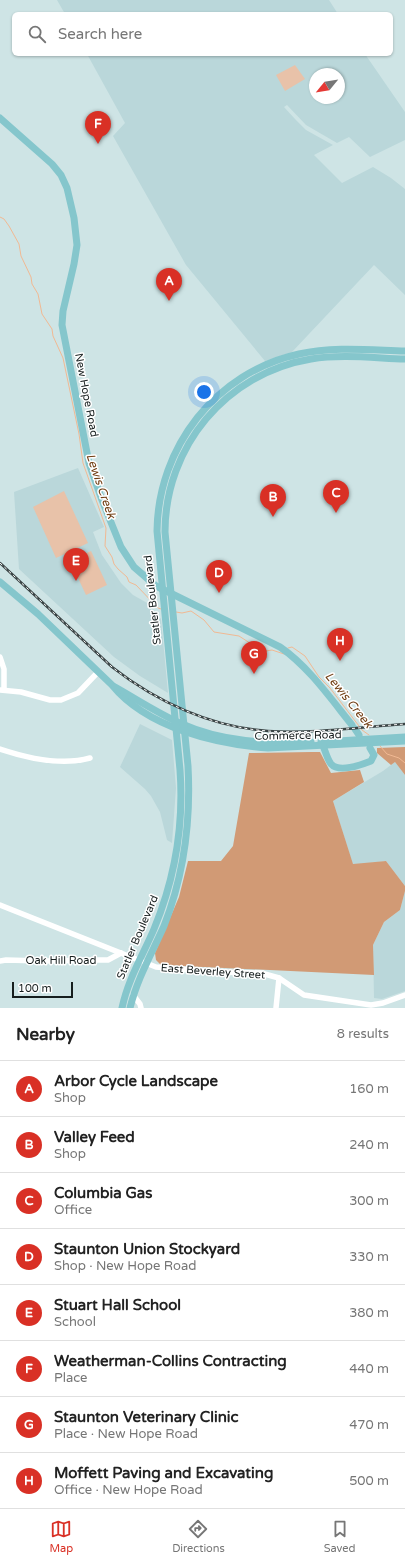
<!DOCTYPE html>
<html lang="en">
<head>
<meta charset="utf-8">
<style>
  :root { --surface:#fff; --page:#f2f2f2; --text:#222; --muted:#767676; --line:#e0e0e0; --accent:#d93025 }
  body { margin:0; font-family:"Varela Round",sans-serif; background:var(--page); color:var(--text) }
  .compass { position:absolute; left:309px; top:68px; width:36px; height:36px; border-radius:50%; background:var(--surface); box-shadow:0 1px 3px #0004; rotate:240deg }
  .scale { position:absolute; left:12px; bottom:10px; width:61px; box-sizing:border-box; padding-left:4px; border:2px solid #161e1e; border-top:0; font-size:11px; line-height:14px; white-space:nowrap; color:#161e1e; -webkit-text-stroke:3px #fff; paint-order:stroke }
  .you { position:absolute; left:204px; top:392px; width:14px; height:14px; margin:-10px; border:3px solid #fff; border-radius:50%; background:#1a73e8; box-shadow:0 0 0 6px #1a73e833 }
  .badge { display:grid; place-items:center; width:26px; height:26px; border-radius:50%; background:var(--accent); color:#fff; font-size:13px; font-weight:700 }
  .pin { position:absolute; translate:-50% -33px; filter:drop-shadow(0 1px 2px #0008) }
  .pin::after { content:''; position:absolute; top:21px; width:14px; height:12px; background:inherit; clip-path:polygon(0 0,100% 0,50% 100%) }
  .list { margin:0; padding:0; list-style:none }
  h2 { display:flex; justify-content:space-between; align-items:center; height:52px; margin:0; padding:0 16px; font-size:17px }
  h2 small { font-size:13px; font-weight:400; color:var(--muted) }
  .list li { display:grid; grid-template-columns:26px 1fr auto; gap:12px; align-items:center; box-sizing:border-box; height:56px; padding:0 16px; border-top:1px solid var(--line) }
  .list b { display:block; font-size:15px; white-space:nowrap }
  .list p { margin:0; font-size:13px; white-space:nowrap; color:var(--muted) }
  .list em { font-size:13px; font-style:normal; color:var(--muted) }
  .icon { flex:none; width:22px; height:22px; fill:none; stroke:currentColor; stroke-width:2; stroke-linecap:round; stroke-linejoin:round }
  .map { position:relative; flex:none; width:405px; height:1008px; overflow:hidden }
  .search { position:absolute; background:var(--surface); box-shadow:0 1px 3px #0004; left:12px; right:12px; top:12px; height:44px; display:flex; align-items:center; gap:10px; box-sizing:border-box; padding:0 14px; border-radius:6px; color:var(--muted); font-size:15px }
  .sheet { height:500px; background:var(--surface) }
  nav { display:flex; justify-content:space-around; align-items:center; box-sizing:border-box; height:56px; border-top:1px solid var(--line); background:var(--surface); font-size:11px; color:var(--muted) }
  nav a { display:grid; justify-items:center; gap:2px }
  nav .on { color:var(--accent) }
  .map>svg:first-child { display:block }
  .built { fill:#bad7da; fill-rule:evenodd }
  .green { fill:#e8c2a9 }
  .forest { fill:#d19a75 }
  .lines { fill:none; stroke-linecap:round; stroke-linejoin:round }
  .stream { stroke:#f1b993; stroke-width:1 }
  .minor { stroke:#fff; stroke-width:5.5 }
  .major { stroke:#85c6cc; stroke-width:7 }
  .rail-casing { stroke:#3a4445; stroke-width:2.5 }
  .rail { stroke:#fff; stroke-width:1; stroke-dasharray:3; stroke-linecap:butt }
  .labels { text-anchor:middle; stroke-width:3; stroke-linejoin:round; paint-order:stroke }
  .street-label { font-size:11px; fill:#161e1e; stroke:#fff }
  .water-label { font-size:12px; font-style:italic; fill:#713e13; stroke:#fff }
</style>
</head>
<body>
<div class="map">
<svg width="405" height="1008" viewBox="0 0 405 1008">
  <rect width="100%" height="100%" fill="#cee4e5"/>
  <!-- built -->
  <g class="built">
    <polygon points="57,0 329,0 338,14 65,14"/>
    <path d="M 87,54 L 365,54 L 405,112 L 405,140 L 370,157 L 349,137 L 337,143 L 306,125 L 287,105 L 284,107 L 295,119 L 306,130 L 333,145 L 314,155 L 342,183 L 373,167 L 391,178 L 405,189 L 405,295 L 374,265 L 292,352 L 265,361 L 186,265 L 113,136 L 125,123 ZM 315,74 L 339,74 L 339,98 L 315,98 Z"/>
    <polygon points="78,468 104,527 93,532 102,555 121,583 133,595 149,604 161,619 168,693 140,676 114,657 19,569 14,492"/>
    <polygon points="140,724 172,740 176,788 172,843 167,840 160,812 151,796 145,789 120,767"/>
    <polygon points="395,762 405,775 405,886 386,861 353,865 333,801 383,771"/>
    <polygon points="405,891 405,991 382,999 374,998 373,945 384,922 400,910"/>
  </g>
  <!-- green -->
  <g class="green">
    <polygon points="295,65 305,79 285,91 276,75"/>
    <polygon points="64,491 88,543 56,558 33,507"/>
    <polygon points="91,551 107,585 86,595 70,561"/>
  </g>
  <!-- forest -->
  <g class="forest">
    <polygon points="405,747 405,775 395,762 391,765 377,753 377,748"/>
    <polygon points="311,752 320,752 331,773 360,770 364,782 333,801 353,864 386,861 405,886 405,891 400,910 384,922 373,945 374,975 161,965 156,960 155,953 179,897 188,861 221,861 233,846 249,753"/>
  </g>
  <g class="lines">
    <!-- stream -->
    <g class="stream">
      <polyline points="0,217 4,219 9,226 19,244 21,256 31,277 32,284 38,294 42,314 52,329 53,336 63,358 79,434 83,463 106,528 105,546 112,557 114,564 118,569 127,577 129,582 136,585 158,608 161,609"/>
      <polyline points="176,612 182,613 191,611 204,620 214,632 239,636 256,647 266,651 272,650 284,654"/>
      <polyline points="288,648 292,647 305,656 319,677 330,688 362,730 369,735"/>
      <polyline points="380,746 387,754 399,758 405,763"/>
    </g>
    <!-- minor -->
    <g class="minor">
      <polyline points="0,657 4,669 4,690"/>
      <polyline points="0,690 21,692 50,700 61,700 78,693 98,672"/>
      <path d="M 0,749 C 27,758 62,766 90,758"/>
      <polyline points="0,905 156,967 217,972 261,973 279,978 304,995 371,1005 383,1003 405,995"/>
      <polyline points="0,961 6,960 43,961 99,960 108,960 121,953"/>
      <polyline points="133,995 140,1004 141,1008"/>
      <polyline points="276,1008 279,978"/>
    </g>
    <!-- major -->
    <g class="major">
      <path d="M 0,118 L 52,164 L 61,175 L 67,188 L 74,218 L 77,245 L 74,264 L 63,311 L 62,325 L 89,463 L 102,500 L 121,547 L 134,567 L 156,586 L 280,647 C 308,666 331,699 352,725"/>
      <path d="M 0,582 L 38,614 L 112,685 C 147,728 216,744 268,748 L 405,741"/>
      <path d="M 115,687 C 138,700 159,714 182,724 C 222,742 268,744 311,742"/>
      <polyline points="355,729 359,735"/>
      <polyline points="321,742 405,737"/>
      <path d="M 322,743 C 325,750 327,759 331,764 C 339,773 361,765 371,761 L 374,755 L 370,748"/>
      <path d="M 122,1008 C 128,979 143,955 154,929 C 175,878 184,825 180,770 L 157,531 C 158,447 216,372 299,354 C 334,346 370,350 405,351"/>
      <path d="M 130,1008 C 137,979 152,953 164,926 C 184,875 191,821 188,766 L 165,532 C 165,447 226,373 311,359 C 341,354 374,358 405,359"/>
    </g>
    <!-- rail casing -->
    <g class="rail-casing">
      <path id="rail" d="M 0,563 L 112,667 C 157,702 211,727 268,731 C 312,734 361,727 405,724"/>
    </g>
    <!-- rail -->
    <use href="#rail" class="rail"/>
  </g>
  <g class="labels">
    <!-- street labels -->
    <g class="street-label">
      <text transform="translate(87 395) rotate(79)" y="4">New Hope Road</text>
      <text transform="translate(152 600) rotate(-96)" y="4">Statler Boulevard</text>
      <text transform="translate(298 735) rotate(-1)" y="4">Commerce Road</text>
      <text transform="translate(137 937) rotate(-67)" y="4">Statler Boulevard</text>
      <text x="61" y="964">Oak Hill Road</text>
      <text transform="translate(213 971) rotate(4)" y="4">East Beverley Street</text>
    </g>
    <!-- water labels -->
    <g class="water-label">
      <text transform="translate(101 486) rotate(71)" y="4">Lewis Creek</text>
      <text transform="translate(349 700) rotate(51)" y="4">Lewis Creek</text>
    </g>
  </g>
</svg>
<svg class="compass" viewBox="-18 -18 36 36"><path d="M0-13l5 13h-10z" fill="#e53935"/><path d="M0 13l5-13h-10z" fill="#767676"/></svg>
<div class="scale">100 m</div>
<div class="you"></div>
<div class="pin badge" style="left:169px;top:301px">A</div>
<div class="pin badge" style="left:273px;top:517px">B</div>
<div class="pin badge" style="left:336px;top:513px">C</div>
<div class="pin badge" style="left:219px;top:593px">D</div>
<div class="pin badge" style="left:76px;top:581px">E</div>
<div class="pin badge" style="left:98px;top:144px">F</div>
<div class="pin badge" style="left:254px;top:674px">G</div>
<div class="pin badge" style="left:340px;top:661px">H</div>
<div class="search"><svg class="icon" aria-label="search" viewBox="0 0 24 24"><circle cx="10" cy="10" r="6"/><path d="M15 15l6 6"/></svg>Search here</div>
</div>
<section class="sheet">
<h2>Nearby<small>8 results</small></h2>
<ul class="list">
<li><span class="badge">A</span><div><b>Arbor Cycle Landscape</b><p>Shop</p></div><em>160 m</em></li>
<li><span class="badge">B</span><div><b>Valley Feed</b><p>Shop</p></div><em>240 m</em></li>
<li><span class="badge">C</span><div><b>Columbia Gas</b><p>Office</p></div><em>300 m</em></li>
<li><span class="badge">D</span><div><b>Staunton Union Stockyard</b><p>Shop · New Hope Road</p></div><em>330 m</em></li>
<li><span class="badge">E</span><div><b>Stuart Hall School</b><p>School</p></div><em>380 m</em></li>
<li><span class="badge">F</span><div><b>Weatherman-Collins Contracting</b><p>Place</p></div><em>440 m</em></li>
<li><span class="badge">G</span><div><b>Staunton Veterinary Clinic</b><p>Place · New Hope Road</p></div><em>470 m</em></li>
<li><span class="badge">H</span><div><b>Moffett Paving and Excavating</b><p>Office · New Hope Road</p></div><em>500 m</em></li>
</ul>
</section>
<nav>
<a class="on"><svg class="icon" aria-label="map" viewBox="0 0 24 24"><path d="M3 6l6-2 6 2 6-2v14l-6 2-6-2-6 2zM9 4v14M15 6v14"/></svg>Map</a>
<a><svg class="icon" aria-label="directions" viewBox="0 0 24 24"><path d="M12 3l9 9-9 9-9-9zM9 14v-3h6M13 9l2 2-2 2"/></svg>Directions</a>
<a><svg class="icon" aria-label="saved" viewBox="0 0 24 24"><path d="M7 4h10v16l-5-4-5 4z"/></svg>Saved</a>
</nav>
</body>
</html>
